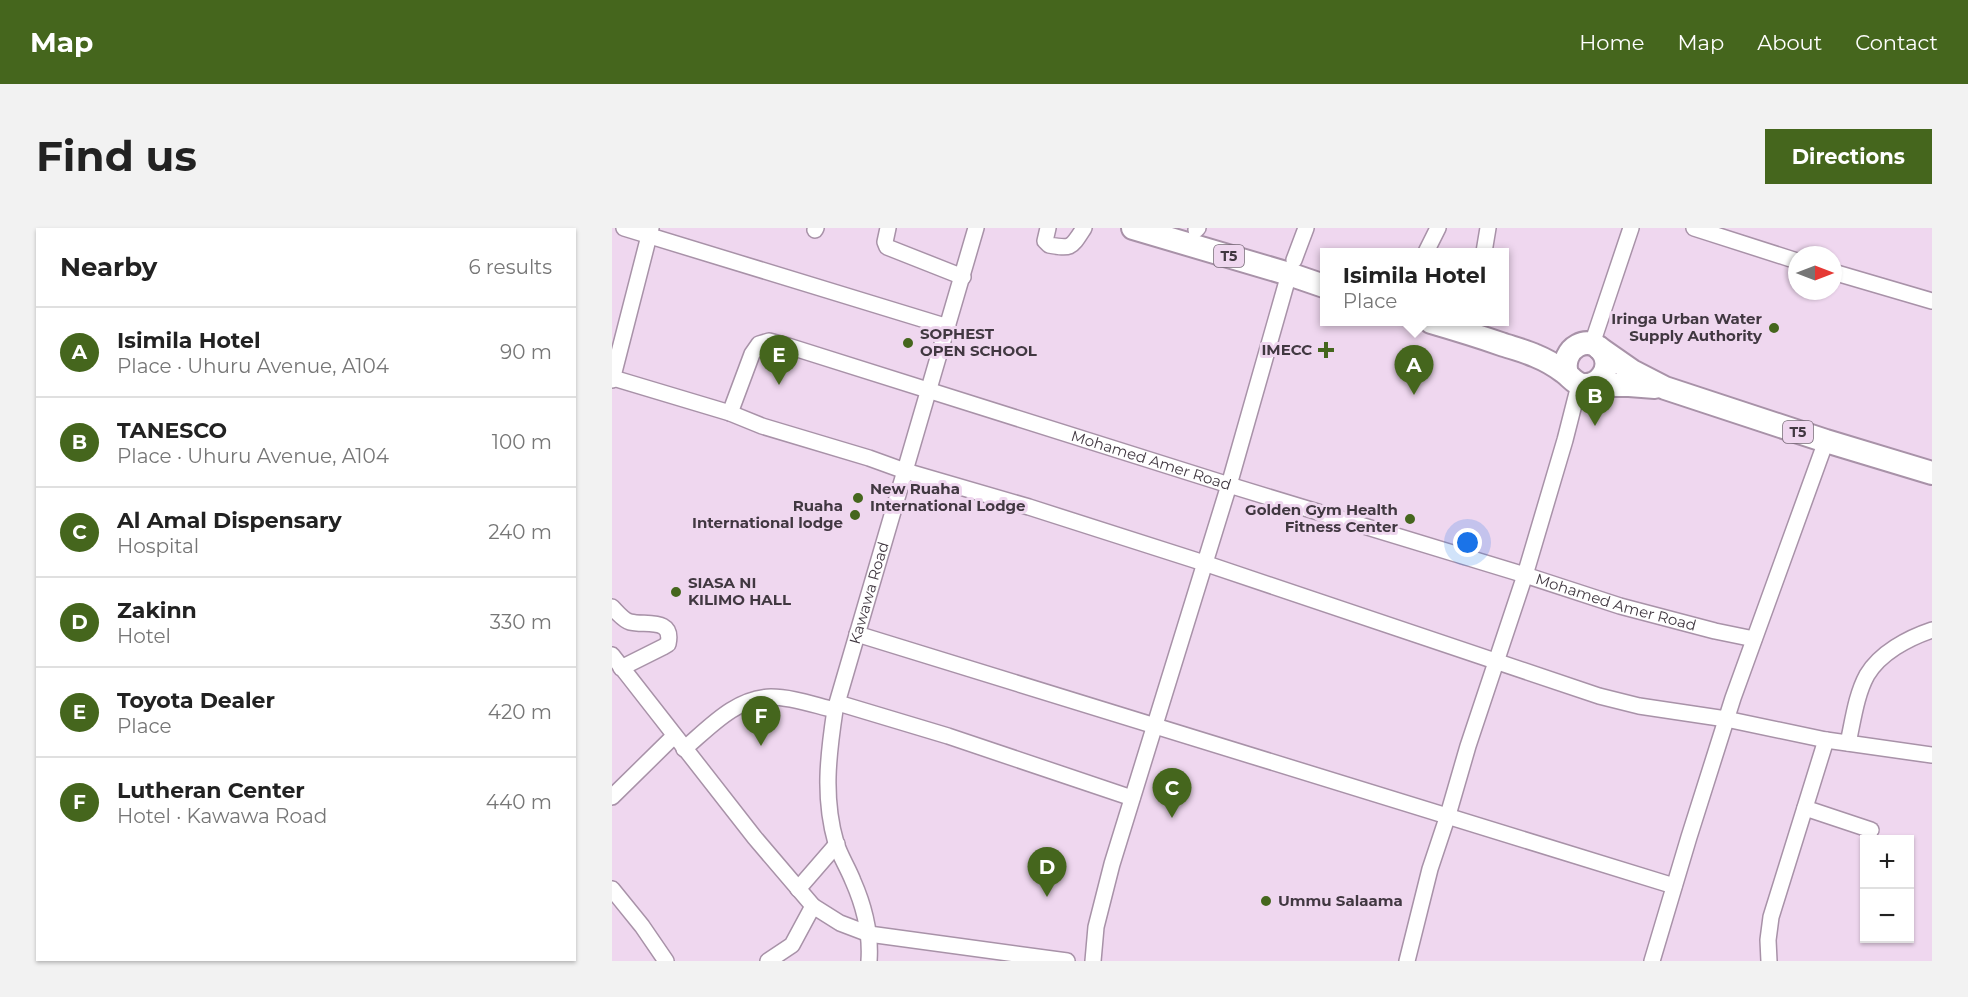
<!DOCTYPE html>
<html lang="en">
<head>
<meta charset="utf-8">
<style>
  :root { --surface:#fff; --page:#f2f2f2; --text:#222; --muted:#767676; --line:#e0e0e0; --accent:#45661d }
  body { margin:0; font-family:Montserrat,sans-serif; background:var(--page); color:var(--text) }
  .controls { position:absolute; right:18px; bottom:18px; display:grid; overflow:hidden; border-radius:0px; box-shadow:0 2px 4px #0004 }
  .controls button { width:54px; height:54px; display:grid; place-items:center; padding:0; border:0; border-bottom:2px solid var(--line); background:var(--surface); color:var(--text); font:30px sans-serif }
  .compass { position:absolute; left:1176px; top:18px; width:54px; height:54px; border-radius:50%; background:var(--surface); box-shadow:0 2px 4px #0004; rotate:90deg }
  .you { position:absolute; left:856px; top:315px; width:21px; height:21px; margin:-15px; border:4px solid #fff; border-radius:50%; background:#1a73e8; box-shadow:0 0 0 9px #1a73e833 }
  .badge { display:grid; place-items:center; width:39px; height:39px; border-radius:50%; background:var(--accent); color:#fff; font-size:20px; font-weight:700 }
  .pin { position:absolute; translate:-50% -50px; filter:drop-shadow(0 2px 3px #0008) }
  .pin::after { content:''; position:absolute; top:32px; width:21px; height:18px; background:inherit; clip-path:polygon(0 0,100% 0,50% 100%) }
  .popup { position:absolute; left:708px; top:20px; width:189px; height:78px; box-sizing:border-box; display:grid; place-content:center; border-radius:0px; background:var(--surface); filter:drop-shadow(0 2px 4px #0005); font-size:20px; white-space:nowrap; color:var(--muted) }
  .popup b { font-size:22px; color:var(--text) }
  .popup::after { content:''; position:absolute; left:50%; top:100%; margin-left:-12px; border:12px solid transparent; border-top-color:var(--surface) }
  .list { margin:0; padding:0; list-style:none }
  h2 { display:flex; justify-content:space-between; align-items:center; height:78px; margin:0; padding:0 24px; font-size:26px }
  h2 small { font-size:20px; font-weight:400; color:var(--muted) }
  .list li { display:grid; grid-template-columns:39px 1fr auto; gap:18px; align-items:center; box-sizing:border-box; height:90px; padding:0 24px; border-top:2px solid var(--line) }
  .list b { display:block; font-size:22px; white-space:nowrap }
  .list p { margin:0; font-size:20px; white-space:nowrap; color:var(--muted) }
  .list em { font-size:20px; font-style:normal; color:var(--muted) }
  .map { position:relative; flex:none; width:1320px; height:733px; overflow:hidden; border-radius:0px }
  header { display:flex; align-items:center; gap:36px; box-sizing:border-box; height:84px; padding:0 30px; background:var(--accent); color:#fff }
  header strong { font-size:28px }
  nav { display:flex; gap:33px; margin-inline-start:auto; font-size:21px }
  .intro { display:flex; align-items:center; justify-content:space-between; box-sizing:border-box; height:144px; padding:0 36px }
  h1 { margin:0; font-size:42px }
  .button { padding:15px 27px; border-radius:0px; background:var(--accent); color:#fff; font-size:21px; font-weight:700 }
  main { display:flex; gap:36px; padding:0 36px }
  aside { flex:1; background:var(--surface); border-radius:0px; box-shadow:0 2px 4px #0004 }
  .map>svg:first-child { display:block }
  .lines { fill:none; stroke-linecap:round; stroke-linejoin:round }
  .minor-casing { stroke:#a892a8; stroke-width:18 }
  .highway-casing { stroke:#a892a8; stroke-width:26 }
  .minor { stroke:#fff; stroke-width:15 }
  .highway { stroke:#fff; stroke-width:22 }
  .poi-dot { fill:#45661d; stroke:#efd7ef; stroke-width:2 }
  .labels { text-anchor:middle; stroke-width:6; stroke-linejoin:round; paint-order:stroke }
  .shield { fill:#efd7ef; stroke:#756875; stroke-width:1.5 }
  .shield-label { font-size:14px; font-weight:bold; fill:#413841 }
  .poi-label { font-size:15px; font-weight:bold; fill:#413841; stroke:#efd7ef; text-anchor:end }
  .street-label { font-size:15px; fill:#413841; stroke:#efd7ef }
</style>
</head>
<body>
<header>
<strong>Map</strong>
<nav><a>Home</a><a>Map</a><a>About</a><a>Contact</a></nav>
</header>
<div class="intro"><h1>Find us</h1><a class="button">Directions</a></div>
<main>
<aside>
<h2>Nearby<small>6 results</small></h2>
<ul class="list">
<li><span class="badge">A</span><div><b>Isimila Hotel</b><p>Place · Uhuru Avenue, A104</p></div><em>90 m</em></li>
<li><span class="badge">B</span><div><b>TANESCO</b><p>Place · Uhuru Avenue, A104</p></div><em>100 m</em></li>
<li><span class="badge">C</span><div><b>Al Amal Dispensary</b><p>Hospital</p></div><em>240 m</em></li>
<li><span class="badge">D</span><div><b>Zakinn</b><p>Hotel</p></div><em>330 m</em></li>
<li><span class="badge">E</span><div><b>Toyota Dealer</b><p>Place</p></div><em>420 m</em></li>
<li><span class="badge">F</span><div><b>Lutheran Center</b><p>Hotel · Kawawa Road</p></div><em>440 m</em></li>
</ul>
</aside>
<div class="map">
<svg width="1320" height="733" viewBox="0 0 1320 733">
  <rect width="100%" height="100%" fill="#efd7ef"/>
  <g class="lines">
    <!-- minor casing -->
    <g class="minor-casing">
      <g id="minor">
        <polyline points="12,0 336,99"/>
        <polyline points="276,0 273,14 275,19 351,49"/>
        <path d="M 436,0 L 433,13 L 437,17 C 460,21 459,20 472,0"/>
        <polyline points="1082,0 1185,33"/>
        <polyline points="203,2 204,0"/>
        <polyline points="584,2 586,0"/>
        <polyline points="814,24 826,0"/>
        <polyline points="872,24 876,0"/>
        <polyline points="682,32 694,0"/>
        <polyline points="1221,44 1320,73"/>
        <polyline points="980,116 1019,0"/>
        <polyline points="1,150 118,185 150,198 257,230 293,243 417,279 592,335 987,468 1027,478 1114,491 1214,512 1320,527"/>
        <polyline points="0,152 39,0"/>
        <path id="s1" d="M 118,185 L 140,126 L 147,116 L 157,113 L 176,118 L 617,257 L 913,347 L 1008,378 L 1103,403 L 1142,411"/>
        <path d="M 0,379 C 5,384 11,392 18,394 C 33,398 62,389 56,416 L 51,419 L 9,440"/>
        <path d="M 245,406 C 517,490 790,572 1062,658"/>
        <polyline points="0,427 143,610 201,678 228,695 257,706 455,733"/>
        <polyline points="226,475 336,508 520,570"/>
        <path d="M 1236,515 C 1241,493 1244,467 1255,447 C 1268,425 1296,410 1320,402"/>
        <path d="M 72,521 C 97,500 123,470 159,469 C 180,469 202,477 223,482"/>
        <polyline points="0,569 62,508"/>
        <polyline points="1193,580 1259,602"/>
        <polyline points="0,661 30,698 54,733"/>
        <polyline points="186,661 225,616"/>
        <polyline points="156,733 180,717 201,678"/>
        <path id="s2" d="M 257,733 C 259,705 252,678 241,653 C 236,640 228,628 224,615 C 211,570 216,528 223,482 L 364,0"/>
        <polyline points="481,733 484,699 500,636 617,257 677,46"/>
        <polyline points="795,733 818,641 836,587 856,518 913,347 953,212 967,157"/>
        <polyline points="1040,733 1077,609 1121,470 1214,213"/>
        <polyline points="1157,733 1156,712 1159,689 1214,512"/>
      </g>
    </g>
    <!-- highway casing -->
    <g class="highway-casing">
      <g id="highway">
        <polyline points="521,0 677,46 712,58"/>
        <path d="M 819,94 C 843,101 866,108 889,116 C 901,120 913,123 924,128 C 934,132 944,138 952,144 C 959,149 962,155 970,157 C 987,159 1000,141 992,126 C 979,103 947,120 955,146"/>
        <polyline points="987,120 1020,143 1053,160 1214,213 1320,245"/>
        <polyline points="975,157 1017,157 1043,159"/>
      </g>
    </g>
    <!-- minor -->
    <use href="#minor" class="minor"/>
    <!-- highway -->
    <use href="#highway" class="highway"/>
  </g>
  <!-- markers -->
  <g class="poi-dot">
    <circle cx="1162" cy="100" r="6"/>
    <circle cx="296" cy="115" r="6"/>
    <path d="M711 113h6v6h6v6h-6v6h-6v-6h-6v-6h6z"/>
    <circle cx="246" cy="270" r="6"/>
    <circle cx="243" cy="287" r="6"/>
    <circle cx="798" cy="291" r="6"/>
    <circle cx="64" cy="364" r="6"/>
    <circle cx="654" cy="673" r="6"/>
  </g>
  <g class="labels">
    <!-- shield labels -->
    <g class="shield">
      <rect x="602" y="17" width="30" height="22" rx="4.5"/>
      <rect x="1171" y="193" width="30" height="22" rx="4.5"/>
    </g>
    <g class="shield-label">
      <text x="617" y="33">T5</text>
      <text x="1186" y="209">T5</text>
    </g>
    <!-- poi labels -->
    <g class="poi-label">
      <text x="1150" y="96">Iringa Urban Water<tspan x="1150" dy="17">Supply Authority</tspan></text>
      <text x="308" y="111" text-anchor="start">SOPHEST<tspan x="308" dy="17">OPEN SCHOOL</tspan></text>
      <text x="700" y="127">IMECC</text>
      <text x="258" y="266" text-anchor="start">New Ruaha<tspan x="258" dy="17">International Lodge</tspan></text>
      <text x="231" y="283">Ruaha<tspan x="231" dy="17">International lodge</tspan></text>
      <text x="786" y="287">Golden Gym Health<tspan x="786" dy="17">Fitness Center</tspan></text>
      <text x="76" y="360" text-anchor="start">SIASA NI<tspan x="76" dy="17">KILIMO HALL</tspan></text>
      <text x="666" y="678" text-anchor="start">Ummu Salaama</text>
    </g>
    <!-- street labels -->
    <g class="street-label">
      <text dy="5" stroke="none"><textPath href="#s1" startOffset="486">Mohamed Amer Road</textPath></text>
      <text dy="5" stroke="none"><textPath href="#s2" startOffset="380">Kawawa Road</textPath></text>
      <text dy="5" stroke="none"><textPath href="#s1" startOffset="972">Mohamed Amer Road</textPath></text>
    </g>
  </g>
</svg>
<div class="controls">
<button>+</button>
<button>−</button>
</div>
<svg class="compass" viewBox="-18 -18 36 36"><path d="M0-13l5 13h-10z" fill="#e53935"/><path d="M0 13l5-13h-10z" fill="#767676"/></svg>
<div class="you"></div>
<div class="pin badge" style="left:802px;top:167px">A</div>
<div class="popup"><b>Isimila Hotel</b>Place</div>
<div class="pin badge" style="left:983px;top:198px">B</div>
<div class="pin badge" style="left:560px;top:590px">C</div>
<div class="pin badge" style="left:435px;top:669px">D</div>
<div class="pin badge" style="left:167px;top:157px">E</div>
<div class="pin badge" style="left:149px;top:518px">F</div>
</div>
</main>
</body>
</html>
